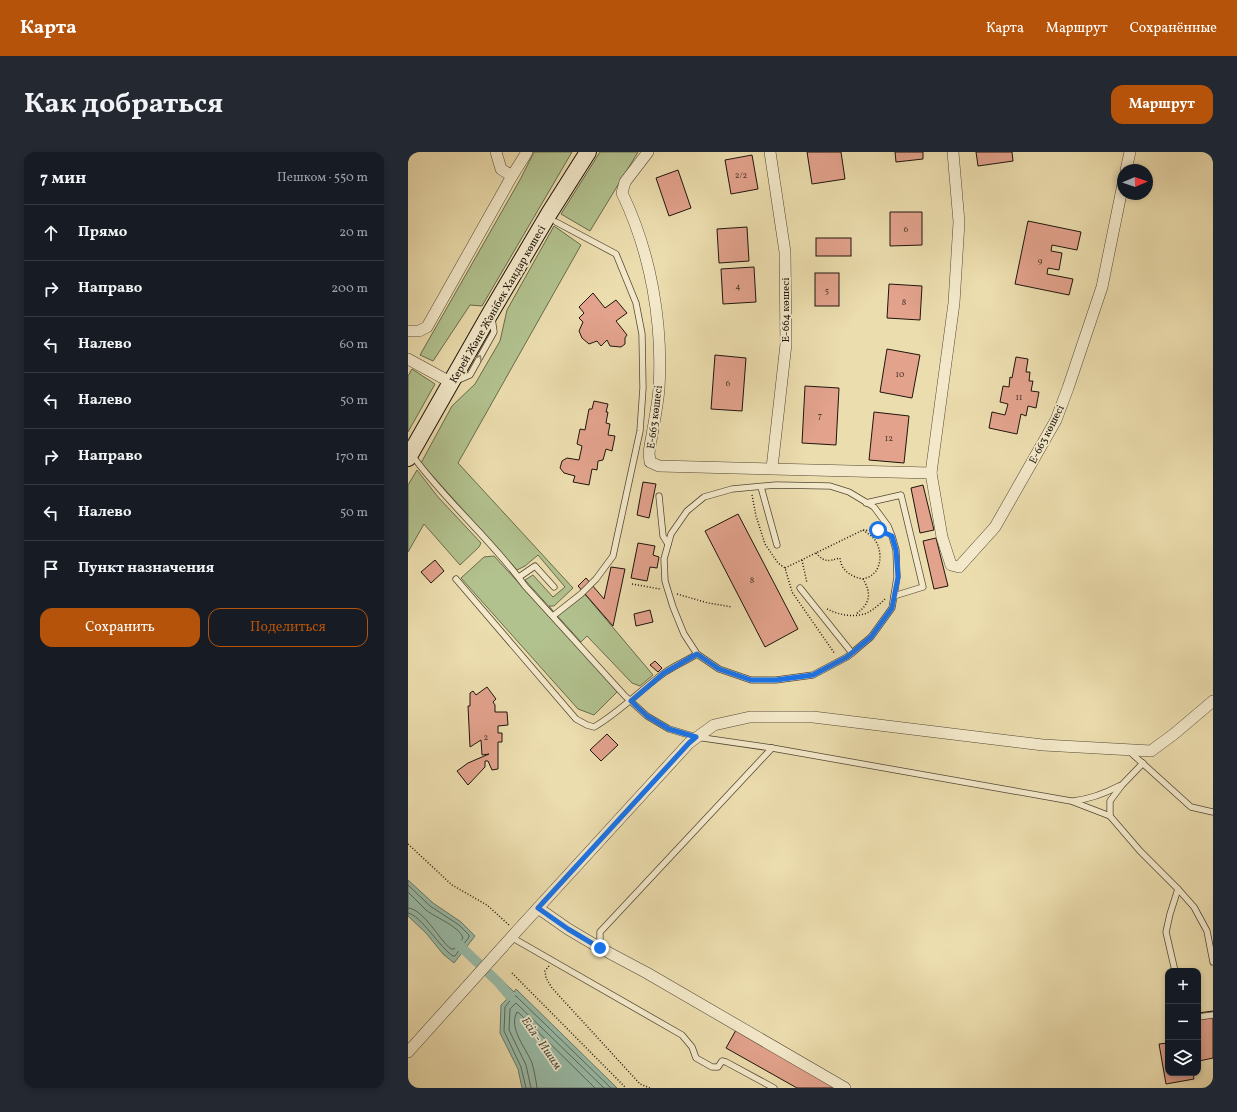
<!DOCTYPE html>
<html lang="ru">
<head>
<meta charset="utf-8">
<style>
  :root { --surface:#171b24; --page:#242831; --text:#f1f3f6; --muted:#9ea1a6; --line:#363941; --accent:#b45309 }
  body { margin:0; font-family:Vollkorn,serif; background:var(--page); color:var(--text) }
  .controls { position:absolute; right:12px; bottom:12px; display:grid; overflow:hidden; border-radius:8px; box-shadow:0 2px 6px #0003 }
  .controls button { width:36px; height:36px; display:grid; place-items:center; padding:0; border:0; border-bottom:1px solid var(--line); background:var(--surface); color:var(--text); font:20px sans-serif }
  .compass { position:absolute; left:709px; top:12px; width:36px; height:36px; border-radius:50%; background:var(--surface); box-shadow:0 2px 6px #0003; rotate:88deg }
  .stop { position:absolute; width:12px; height:12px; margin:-9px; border:3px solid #1a73e8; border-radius:50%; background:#fff }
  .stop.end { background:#1a73e8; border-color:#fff; box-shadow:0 1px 4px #0008 }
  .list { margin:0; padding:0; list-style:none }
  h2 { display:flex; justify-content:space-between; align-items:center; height:52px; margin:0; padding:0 16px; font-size:17px }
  h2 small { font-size:13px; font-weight:400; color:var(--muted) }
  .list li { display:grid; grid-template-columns:26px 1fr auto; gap:12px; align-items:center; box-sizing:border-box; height:56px; padding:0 16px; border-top:1px solid var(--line) }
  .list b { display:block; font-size:15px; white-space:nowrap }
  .list em { font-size:13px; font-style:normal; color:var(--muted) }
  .actions { display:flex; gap:8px; padding:12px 16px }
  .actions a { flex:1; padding:9px 0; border:1px solid var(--accent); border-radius:12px; text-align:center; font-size:14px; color:var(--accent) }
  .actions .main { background:var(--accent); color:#fff }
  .icon { flex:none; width:22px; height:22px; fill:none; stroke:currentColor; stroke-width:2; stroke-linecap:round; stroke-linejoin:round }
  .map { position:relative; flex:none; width:805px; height:936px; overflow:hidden; border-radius:12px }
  header { display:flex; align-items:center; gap:24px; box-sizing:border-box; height:56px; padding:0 20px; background:var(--accent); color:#fff }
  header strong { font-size:19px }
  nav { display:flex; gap:22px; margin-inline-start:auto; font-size:14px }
  .intro { display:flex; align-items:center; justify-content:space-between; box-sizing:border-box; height:96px; padding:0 24px }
  h1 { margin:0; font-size:28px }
  .button { padding:10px 18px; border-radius:12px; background:var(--accent); color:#fff; font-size:14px; font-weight:700 }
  main { display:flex; gap:24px; padding:0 24px }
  aside { flex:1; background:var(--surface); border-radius:12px; box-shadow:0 2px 6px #0003 }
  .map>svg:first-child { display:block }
  .green { fill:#b2c28f; stroke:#686c4e }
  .water { fill:#99bca9; stroke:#68796a }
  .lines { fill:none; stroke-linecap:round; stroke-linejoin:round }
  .shore { stroke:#5c685a; stroke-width:1 }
  .canal { stroke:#99bca9; stroke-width:10 }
  .building { fill:#e2a28c; stroke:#1e150c }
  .service-casing { stroke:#524734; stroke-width:7 }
  .minor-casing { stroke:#524734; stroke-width:12 }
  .secondary-casing { stroke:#1e150c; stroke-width:18 }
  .path { stroke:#1e150c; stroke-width:1.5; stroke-dasharray:1 2; stroke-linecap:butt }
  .service { stroke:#f3e9ca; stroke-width:5.5 }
  .minor { stroke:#f3e9ca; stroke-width:11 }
  .secondary { stroke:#f3e9ca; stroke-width:16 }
  .oneway { stroke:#938a74 }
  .route { stroke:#1a73e8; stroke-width:5 }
  .labels { text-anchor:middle; stroke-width:3.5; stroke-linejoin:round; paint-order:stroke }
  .number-label { font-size:9px; fill:#4f382c }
  .street-label { font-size:11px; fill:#1e150c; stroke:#f3e9ca }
  .water-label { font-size:12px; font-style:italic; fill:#494f43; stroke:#f3e9ca }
</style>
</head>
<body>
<header>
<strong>Карта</strong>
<nav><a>Карта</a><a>Маршрут</a><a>Сохранённые</a></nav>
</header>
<div class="intro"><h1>Как добраться</h1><a class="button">Маршрут</a></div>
<main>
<aside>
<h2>7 мин<small>Пешком · 550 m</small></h2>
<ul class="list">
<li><svg class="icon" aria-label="ahead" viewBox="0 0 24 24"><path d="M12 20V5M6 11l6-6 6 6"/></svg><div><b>Прямо</b></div><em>20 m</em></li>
<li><svg class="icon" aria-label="right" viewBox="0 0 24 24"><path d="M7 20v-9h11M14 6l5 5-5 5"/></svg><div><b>Направо</b></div><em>200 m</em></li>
<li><svg class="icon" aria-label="left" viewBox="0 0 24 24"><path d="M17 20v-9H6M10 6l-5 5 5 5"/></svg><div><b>Налево</b></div><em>60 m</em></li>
<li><svg class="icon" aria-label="left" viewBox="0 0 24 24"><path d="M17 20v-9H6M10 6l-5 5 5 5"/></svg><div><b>Налево</b></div><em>50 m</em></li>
<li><svg class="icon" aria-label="right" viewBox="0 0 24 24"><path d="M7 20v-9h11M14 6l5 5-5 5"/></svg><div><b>Направо</b></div><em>170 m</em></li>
<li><svg class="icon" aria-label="left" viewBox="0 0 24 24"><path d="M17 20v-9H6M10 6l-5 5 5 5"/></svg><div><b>Налево</b></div><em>50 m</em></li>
<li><svg class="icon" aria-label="arrive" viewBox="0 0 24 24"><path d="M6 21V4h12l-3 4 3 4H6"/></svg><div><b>Пункт назначения</b></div></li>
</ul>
<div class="actions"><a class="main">Сохранить</a><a>Поделиться</a></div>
</aside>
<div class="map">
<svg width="805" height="936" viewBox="0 0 805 936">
  <rect width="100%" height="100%" fill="#ecddae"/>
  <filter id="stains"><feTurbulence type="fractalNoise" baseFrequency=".005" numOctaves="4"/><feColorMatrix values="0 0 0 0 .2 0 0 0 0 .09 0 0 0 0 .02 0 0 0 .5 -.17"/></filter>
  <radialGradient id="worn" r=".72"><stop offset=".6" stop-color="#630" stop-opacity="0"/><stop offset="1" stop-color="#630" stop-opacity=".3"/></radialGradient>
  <!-- green -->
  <g class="green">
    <polygon points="126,0 164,0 74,154 62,153 25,209 12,203 113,26"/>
    <polygon points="192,0 230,0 182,79 153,62"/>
    <polygon points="146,74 173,93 50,311 165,436 146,454 141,454 149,464 175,440 245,523 232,534 224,531 179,484 173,490 117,428 125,423 145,445 157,435 130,403 117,414 109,418 13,311 44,254 67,232 92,189 99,158"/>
    <polygon points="4,217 27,232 0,280 0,224"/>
    <polygon points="9,318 30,345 73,391 71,395 52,413 16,372 0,400 0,333"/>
    <polygon points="86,404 210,539 186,563 170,557 53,426 76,405"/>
  </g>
  <!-- water -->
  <g class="water">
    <polygon points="0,728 25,751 53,770 67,784 46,811 35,802 18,781 0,764"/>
    <polygon points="94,828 106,840 108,837 209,936 114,936 110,917 92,881 93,853 102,844 89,833"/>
  </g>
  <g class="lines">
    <!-- shore -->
    <g class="shore">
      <path d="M 0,733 L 22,754 L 51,773 L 61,783 L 61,785 L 47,804 L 45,804 C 32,796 13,763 0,761"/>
      <path d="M 0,740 C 6,746 12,752 18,758 C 28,766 51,774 55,786 L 46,797 L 43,797 C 31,788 16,757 0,756"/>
      <polyline points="118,936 113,915 96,879 97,855 106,844 108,844 203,936"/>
      <polyline points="123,936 118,913 101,878 102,857 108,851 196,936"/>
      <path d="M 129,936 C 128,928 126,918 124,911 C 118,896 100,876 109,860 L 111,861 L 187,936"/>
    </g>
    <!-- canal -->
    <polyline class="canal" points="47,789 91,831 102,844"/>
  </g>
  <!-- building -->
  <g class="building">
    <polygon points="399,0 433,0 437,27 404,32"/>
    <polygon points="487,0 515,0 515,7 488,10"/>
    <polygon points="568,0 604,0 605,9 570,14"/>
    <polygon points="344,3 350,37 323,42 317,8"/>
    <polygon points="270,18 283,56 261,64 248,26"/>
    <polygon points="482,60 514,60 514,93 482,94"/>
    <polygon points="620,69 673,80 669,98 644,93 643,99 654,101 651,118 640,116 639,122 665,127 661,143 607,132"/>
    <polygon points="339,75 341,109 311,111 309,77"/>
    <rect x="408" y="86" width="35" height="18"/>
    <polygon points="346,115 348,150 315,152 313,117"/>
    <rect x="407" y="121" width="24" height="33"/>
    <polygon points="481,132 514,134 512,168 479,166"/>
    <polygon points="185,141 197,156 208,148 219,161 208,169 219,183 217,186 217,192 213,195 202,194 199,188 193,194 189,189 181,192 174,186 171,179 175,170 171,166 176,161 171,155"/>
    <polygon points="479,197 512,203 504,246 472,240"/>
    <polygon points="307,203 338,206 334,259 303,257"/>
    <polygon points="608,205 620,207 618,220 622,220 621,229 625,229 623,239 631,240 628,256 620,254 618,264 613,262 609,282 581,276 584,260 597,263 600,252 592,250 595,234 601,235 602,225 604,226"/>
    <polygon points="397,234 431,236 428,293 394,291"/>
    <polygon points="186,249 200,252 198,260 200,260 198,271 202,272 200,283 207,284 204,299 198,297 195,308 190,309 189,318 184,317 181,333 165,330 167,324 156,321 152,316 154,309 159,306 171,308 174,294 169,292 172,277 177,278 181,257 184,257"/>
    <polygon points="466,260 501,264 496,311 461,308"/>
    <polygon points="235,330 248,332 241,366 229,363"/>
    <polygon points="515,333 526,378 512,381 503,336"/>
    <polygon points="330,362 390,477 357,495 297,379"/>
    <polygon points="528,386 540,434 526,437 515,389"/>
    <polygon points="230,391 247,394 245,403 251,405 249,416 242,415 239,429 223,426"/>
    <polygon points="27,408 36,419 23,431 13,420"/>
    <polygon points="203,415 217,417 205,474 170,434 178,426 196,447"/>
    <polygon points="242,458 245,470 228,474 226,462"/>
    <polygon points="247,509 254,516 250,520 242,513"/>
    <polygon points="79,535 88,547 85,550 87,553 87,560 99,560 100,573 90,574 90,581 94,581 94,590 90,590 90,617 84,618 80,609 77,609 77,615 60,633 49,619 60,611 81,602 74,603 73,588 62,595 60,554 62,554 62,541 65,539 68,543"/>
    <polygon points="199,582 210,593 193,609 182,598"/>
    <polygon points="805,859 805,906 791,909 790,861"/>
    <polygon points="328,878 431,936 389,936 318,896"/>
    <polygon points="760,891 760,921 785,921 786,927 758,932 751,892"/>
  </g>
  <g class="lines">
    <!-- service casing -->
    <g class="service-casing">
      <g id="service">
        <polyline points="48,229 62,223 86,180 84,166"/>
        <path d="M 4,303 C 38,350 83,387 117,434 L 217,544 L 239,564 L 261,577 L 288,585 L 364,596 L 663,649 L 702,664"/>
        <polyline points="353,335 369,393"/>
        <polyline points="251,344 255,384 260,392"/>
        <polyline points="458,351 493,343 515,435 486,444"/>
        <polyline points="111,425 127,414 146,435"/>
        <path d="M 48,427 L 168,567 L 179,573 L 186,575 C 212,560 232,538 256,521 C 266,514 278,509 289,502 L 311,517 L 343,528 L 368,528 L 405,523 L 439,505 L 444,501 L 463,485 L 484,456 L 489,425 L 488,398 L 484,384 L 480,374 L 466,355 L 441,340 L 422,334 L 368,333 L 324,337 L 296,345 L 279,359 L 263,382 L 256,407 L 257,429 L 265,455 L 276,482 L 289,502"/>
        <polyline points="392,436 444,501"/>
        <polyline points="145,464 173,442 188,427 205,404 232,279 235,236 234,182 228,151 208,102 148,70"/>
        <polyline points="721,599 783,655 805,660"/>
        <polyline points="735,611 714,633 702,649 702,664 732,699 770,737 762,762 758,780 767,819"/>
        <path d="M 665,649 C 682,647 696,642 711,634"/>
        <polyline points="770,737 786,755 799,779 805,810"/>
        <polyline points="103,785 274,883 284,895 288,906 304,915 310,915 314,909 318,910 366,936"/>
        <polyline points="192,796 192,780 364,596"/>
        <polyline points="790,865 805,863"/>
      </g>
    </g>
    <!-- minor casing -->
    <g class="minor-casing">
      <g id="minor">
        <polyline points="88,0 93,17 104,24"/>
        <path d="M 240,0 L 217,30 L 214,41 C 243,101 255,171 251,237 C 249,259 244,280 241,301 L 242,310 L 251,314 L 523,321"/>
        <polyline points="362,0 377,100 378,192 364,316"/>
        <polyline points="545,0 551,70 546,151 523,321 534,385 543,413 551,415 587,375 648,268 660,236 694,135 715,32"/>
        <polyline points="718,18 722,0"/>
        <polyline points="0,179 11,179 19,175 104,24 119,0"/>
        <polyline points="0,207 44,231"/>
        <polyline points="130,756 160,777 192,796 239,821 437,936"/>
        <polyline points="0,900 108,780 281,591 306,573 342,565 405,565 635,593 743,599 766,582 805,549"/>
      </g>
    </g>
    <!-- secondary casing -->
    <g class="secondary-casing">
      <polyline id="secondary" points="0,306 83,160 142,60 180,0"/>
    </g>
    <!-- path -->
    <g class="path">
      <polyline points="344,343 348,364 357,392 370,411 377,416 384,440 427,502"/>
      <path d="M 455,378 C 459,381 464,384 467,388 C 474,398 474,416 464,423 C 462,425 458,426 455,427"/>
      <path d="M 408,401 C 417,411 420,409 432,406 C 433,419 444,425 455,427 C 464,442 462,452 448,462"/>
      <polyline points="394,408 399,431"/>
      <polyline points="377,416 455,378 470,379 474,380"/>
      <polyline points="224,432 252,437"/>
      <polyline points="269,442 300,451 324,455"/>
      <path d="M 419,457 C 431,463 446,466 459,461 C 465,458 472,452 477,447"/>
      <polyline points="0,692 44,733 79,753 101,773"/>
      <polyline points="141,814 137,819 138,826 144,836 232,932 242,936"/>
      <polyline points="104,821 218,936"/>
    </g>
    <!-- service -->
    <use href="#service" class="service"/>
    <!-- minor -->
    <use href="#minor" class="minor"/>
    <!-- secondary -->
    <use href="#secondary" class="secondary"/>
  </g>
  <!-- one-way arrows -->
  <defs><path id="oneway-chevron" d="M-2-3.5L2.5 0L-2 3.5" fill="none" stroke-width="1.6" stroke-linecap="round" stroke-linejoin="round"/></defs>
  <use class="oneway" href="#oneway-chevron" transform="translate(71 206) rotate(-60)"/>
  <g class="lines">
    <!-- route -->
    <polyline class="route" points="192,796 160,777 130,756 281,591 288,585 261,577 239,564 223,549 256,521 289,502 311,517 343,528 368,528 405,523 439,505 463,485 484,456 490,425 488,398 484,384 470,378"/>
  </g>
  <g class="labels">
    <!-- number labels -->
    <g class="number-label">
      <text x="333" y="26">2/2</text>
      <text x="498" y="80">6</text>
      <text x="632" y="112">9</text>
      <text x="330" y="137">4</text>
      <text x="419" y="141">5</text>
      <text x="496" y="153">8</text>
      <text x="492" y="225">10</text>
      <text x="320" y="234">6</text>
      <text x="611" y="248">11</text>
      <text x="412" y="266">7</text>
      <text x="481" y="289">12</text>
      <text x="344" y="431">8</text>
      <text x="78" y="588">2</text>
    </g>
    <!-- street labels -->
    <g class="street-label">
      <text transform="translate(89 152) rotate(-60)" y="4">Керей Және Жәнібек Хандар көшесі</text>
      <text transform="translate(377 158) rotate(-90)" y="4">Е-664 көшесі</text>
      <text transform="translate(246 265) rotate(-83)" y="4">Е-663 көшесі</text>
      <text transform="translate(638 282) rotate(-63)" y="4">Е-663 көшесі</text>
    </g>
    <!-- water labels -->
    <g class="water-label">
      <text transform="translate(134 891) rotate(55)" y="4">Есіл - Ишим</text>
    </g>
  </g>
  <rect width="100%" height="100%" filter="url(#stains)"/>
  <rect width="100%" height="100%" fill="url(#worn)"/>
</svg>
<div class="controls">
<button>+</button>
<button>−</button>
<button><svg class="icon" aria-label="layers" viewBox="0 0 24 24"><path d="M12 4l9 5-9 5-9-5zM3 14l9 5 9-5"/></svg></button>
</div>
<svg class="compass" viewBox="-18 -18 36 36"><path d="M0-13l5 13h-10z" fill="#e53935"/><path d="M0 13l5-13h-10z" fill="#9ea1a6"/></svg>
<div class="stop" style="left:470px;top:378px"></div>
<div class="stop end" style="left:192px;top:796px"></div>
</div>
</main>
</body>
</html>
